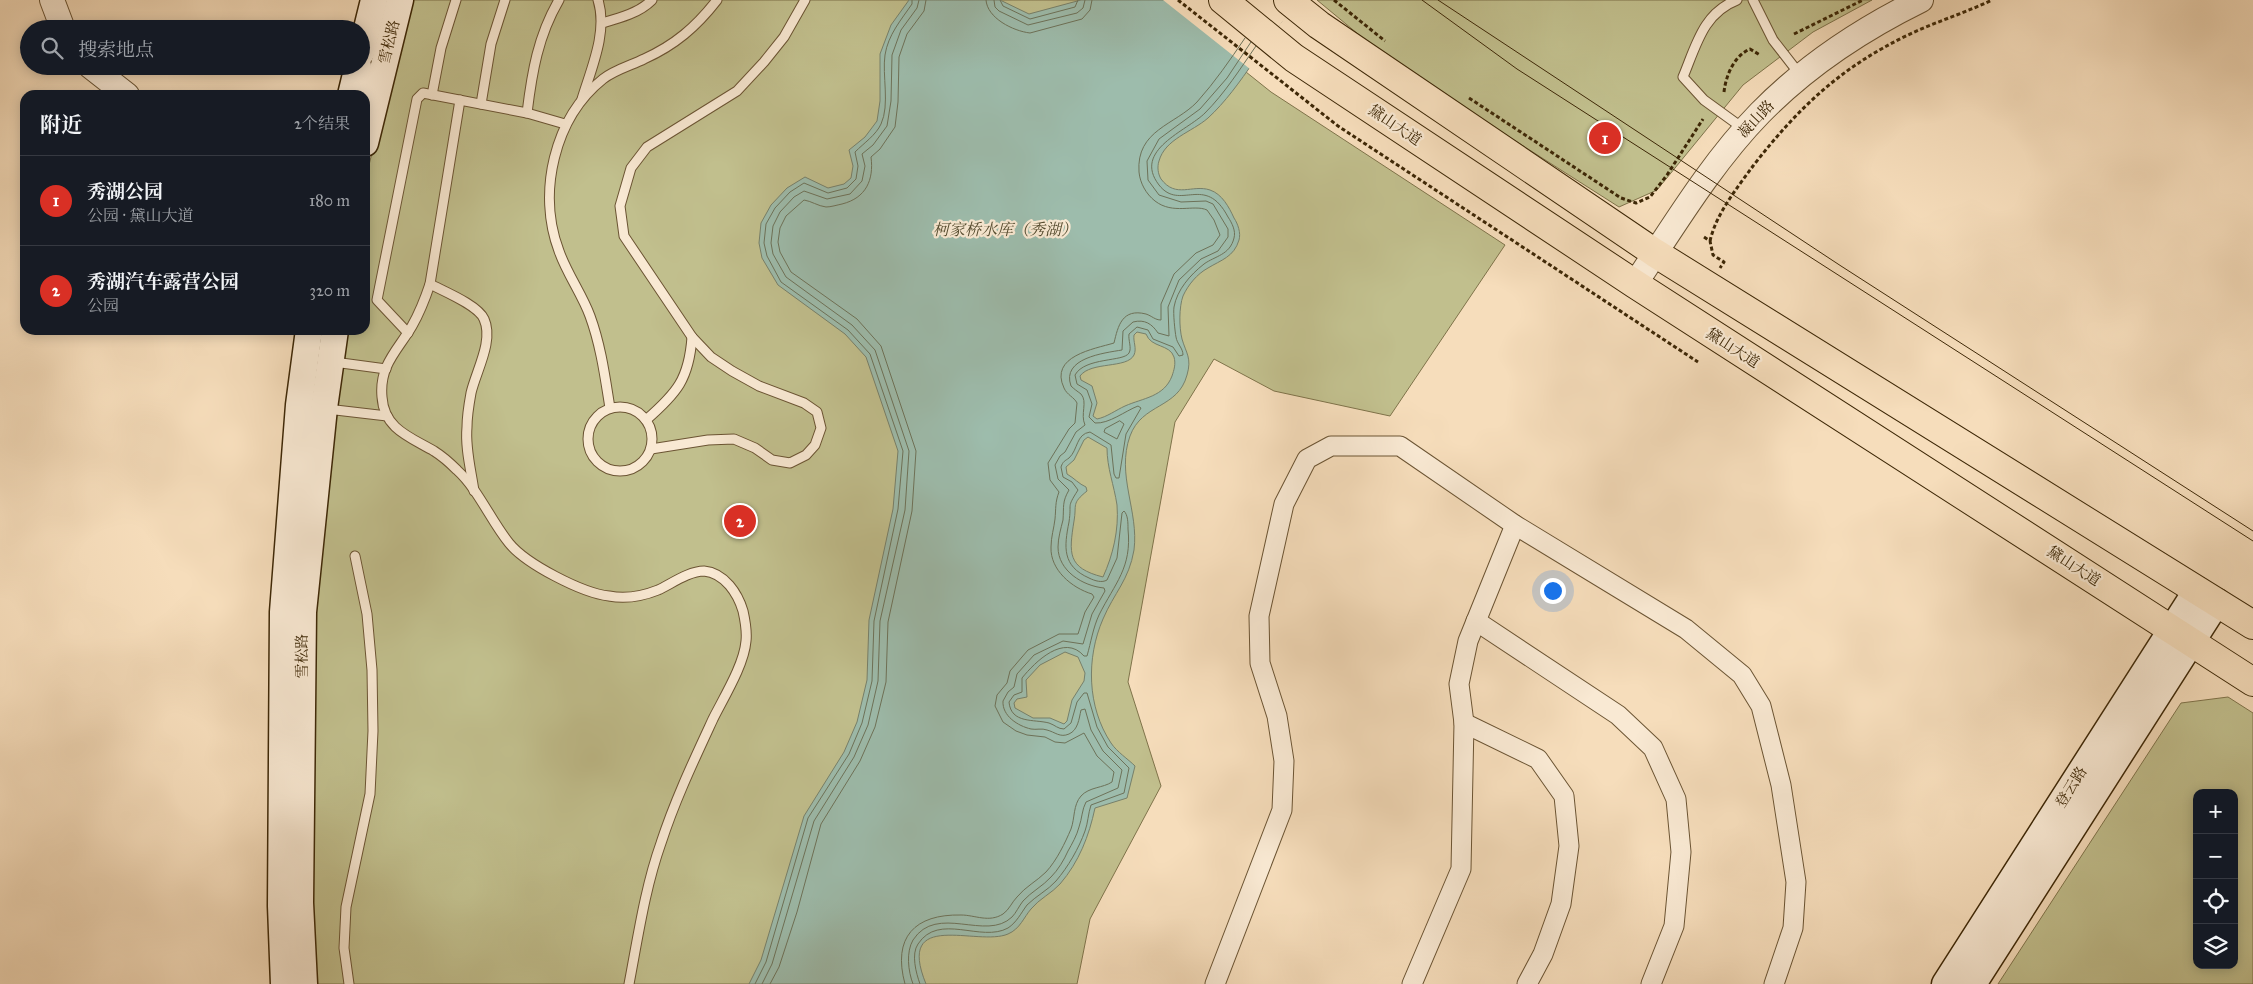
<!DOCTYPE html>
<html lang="zh">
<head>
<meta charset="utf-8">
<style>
  :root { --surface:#171b24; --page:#20242c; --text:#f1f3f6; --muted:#9ea1a6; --line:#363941; --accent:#d93025 }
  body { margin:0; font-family:"IM FELL Great Primer","Noto Serif SC",serif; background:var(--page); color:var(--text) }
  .controls { position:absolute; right:15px; bottom:15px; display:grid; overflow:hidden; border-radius:10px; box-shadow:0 2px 12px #0003 }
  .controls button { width:45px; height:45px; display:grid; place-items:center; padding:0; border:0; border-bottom:1px solid var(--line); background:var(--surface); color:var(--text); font:25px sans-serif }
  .you { position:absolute; left:1552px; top:590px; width:18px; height:18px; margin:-12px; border:4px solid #fff; border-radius:50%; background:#1a73e8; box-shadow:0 0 0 8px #1a73e833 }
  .badge { display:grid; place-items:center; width:32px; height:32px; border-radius:50%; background:var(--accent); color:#fff; font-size:16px; font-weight:700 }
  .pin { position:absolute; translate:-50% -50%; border:2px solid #fff; box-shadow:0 1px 5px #0006 }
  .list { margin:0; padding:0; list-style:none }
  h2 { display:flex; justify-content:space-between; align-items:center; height:65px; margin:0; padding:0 20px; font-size:21px }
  h2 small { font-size:16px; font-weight:400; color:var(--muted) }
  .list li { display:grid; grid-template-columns:32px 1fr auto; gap:15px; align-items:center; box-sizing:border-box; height:90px; padding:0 20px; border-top:1px solid var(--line) }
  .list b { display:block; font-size:19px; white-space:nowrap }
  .list p { margin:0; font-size:16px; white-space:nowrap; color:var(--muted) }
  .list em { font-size:16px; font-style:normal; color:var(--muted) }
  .icon { flex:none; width:28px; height:28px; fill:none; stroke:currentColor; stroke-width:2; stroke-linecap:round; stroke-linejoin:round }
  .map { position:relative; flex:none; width:2253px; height:984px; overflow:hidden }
  .search { position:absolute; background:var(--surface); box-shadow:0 2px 12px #0003; left:20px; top:20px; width:350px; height:55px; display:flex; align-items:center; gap:12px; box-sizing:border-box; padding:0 18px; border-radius:28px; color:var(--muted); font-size:19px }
  .panel { position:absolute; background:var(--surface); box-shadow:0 2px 12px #0003; left:20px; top:90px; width:350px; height:245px; border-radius:15px }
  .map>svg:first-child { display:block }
  .green { fill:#c1bf8d; stroke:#7f734a; fill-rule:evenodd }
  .water { fill:#9dbcac; stroke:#77806a; fill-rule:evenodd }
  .pier { fill:#f6ddbb }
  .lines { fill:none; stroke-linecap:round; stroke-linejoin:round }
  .shore { stroke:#6d7259; stroke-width:1 }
  .service-casing { stroke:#6b5433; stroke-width:11 }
  .minor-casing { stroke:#6b5433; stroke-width:21 }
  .tertiary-casing { stroke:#6b5433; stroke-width:26 }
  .secondary-casing { stroke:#3d2706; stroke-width:29 }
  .primary-casing { stroke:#3d2706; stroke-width:30 }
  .path { stroke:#3d2706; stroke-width:3; stroke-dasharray:4 2.5; stroke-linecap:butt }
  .service { stroke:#f9e9d3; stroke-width:9 }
  .minor { stroke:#f9e9d3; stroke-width:19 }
  .tertiary { stroke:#f9e9d3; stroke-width:24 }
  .secondary { stroke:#f9e9d3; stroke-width:26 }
  .primary { stroke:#f6ddbb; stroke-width:28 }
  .tram { stroke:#3d2706; stroke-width:1 }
  .labels { text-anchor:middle; stroke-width:4.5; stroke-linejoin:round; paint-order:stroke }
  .street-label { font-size:15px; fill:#3d2706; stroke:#f9e9d3 }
  .water-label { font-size:16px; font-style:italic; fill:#554c30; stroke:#f9e9d3 }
</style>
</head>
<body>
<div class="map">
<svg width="2253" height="984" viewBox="0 0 2253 984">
  <rect width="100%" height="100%" fill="#f6ddbb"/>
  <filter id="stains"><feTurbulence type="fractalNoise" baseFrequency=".004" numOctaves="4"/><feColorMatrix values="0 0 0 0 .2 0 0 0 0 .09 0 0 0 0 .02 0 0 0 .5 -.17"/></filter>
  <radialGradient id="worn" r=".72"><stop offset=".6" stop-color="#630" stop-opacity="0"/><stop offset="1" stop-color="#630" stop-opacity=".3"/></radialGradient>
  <!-- green -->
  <g class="green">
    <polygon points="410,0 1156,0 1271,92 1505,245 1390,416 1274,391 1214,359 1175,422 1128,682 1161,786 1090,919 1077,984 314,984 310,904 315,620 345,330 365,330 365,191 369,165"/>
    <polygon points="1317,0 1872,0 1813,32 1743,85 1657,190 1619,207 1393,63"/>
    <path d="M 2228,697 L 2253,713 L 2253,984 L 1998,984 L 2181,703 ZM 2197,793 L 2234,793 L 2234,965 L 2197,965 Z"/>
  </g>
  <!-- water -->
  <path class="water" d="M 909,0 L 1000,0 L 1029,14 L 1081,0 L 1299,0 C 1267,36 1242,87 1208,118 C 1192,132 1165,139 1159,161 C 1157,167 1158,174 1161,179 C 1176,199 1192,184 1210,190 C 1222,194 1229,207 1234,218 C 1238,224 1241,233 1239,240 C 1234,257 1221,260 1208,268 C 1197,274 1188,285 1183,296 C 1179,307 1179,327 1182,339 C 1186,353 1192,358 1187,375 C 1178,409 1142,403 1130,436 C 1116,475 1139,511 1134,550 C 1129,580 1114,593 1103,619 C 1086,658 1087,707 1111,743 C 1117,752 1128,759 1135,766 L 1127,798 L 1095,808 C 1089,836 1079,862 1060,884 C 1052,893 1039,899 1031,909 C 1024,917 1020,929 1008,934 C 978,947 895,908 926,984 L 749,984 L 761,960 L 804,816 L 844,752 L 857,722 L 867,680 L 869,620 L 893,509 L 898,451 L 866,357 L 845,334 L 778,285 L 762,258 L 759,243 L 761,223 L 771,205 L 787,188 L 805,177 L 828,188 L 844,184 L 851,178 L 853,166 L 849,150 L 865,137 L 877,121 L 880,101 L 880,54 L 891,25 ZM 1137,332 L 1146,334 C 1151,348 1170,344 1174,357 C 1176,364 1174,370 1172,376 C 1164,397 1143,398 1125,406 C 1116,410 1107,417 1097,419 L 1093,416 L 1097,403 L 1092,386 L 1081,380 L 1080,376 C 1091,361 1127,369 1134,355 C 1137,348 1133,342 1134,335 ZM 1088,437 L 1107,448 C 1107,468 1114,485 1117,505 C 1119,530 1113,555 1103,577 C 1067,568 1069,553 1074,521 C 1077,504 1071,504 1087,491 L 1086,487 C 1079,484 1074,478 1067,474 L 1066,467 L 1074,460 L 1084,440 ZM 1065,652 L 1078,657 L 1085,673 L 1084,681 L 1072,700 L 1067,721 L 1064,724 L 1050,718 L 1033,718 L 1015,708 L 1014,703 L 1017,699 L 1027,697 L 1026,680 L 1040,665 Z"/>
  <!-- pier -->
  <polygon class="pier" points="1163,0 1301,0 1282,22 1250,69"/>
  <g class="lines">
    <!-- shore -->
    <g class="shore">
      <path d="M 986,0 C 987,18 1013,31 1030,33 L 1082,19 L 1090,10 L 1092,0"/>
      <polyline points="994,0 995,7 999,11 1028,25 1077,13 1083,8 1085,0"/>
      <polyline points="1000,0 1003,6 1030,19 1075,7 1078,0"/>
      <polygon points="1120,421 1124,424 1117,439 1104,432 1105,429"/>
      <path d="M 755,984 L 766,962 L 808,818 L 849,754 L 862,723 L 872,681 L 874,621 L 898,509 L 903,451 L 870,354 L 848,330 L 781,282 L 767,256 L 764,243 L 766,224 L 775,208 L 790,192 L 804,183 L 828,193 L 847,188 L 856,179 L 858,166 L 855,152 C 864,143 876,135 881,124 C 890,105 882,75 885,55 C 888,35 901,20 912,4 L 912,0"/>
      <polyline points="762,984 772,964 814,821 854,757 868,725 878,681 880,621 905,510 909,451 875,350 852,325 786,277 773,254 771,243 773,226 780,212 794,197 804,191 827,199 850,194 862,181 865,166 862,154 873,145 887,126 891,101 892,55 901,30 917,8 919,0"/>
      <path d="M 770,984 L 779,967 L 797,912 L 821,824 L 860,761 L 875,727 L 886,682 L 888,622 L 912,511 L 916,451 L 881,346 L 857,319 L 791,272 L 780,252 L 778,242 L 780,228 L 786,216 L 804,200 C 811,201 818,206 826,207 C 831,207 837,205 842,204 C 866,198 874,180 871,157 L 880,149 L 895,127 L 898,102 L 899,57 L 907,34 L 924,11 L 926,0"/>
      <path d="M 905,984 C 892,937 915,914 961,915 C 975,915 989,923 1003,914 C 1009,910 1012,902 1017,897 C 1025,887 1037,881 1046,872 C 1057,860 1065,843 1071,829 C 1075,818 1073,805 1081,796 C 1089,787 1103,788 1112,782 L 1114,772 L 1097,756 L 1084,733 L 1065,743 L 1055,742 L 1045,737 L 1027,735 L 1016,731 L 1003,722 L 995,706 L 997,695 L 1007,683 L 1010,671 L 1028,650 L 1059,634 L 1078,634 L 1085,612 L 1094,597 L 1092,594 C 1072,588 1050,570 1051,547 C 1051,537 1054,528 1055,519 C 1056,509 1055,502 1059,492 L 1050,480 L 1048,463 L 1069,429 L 1075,423 L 1077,403 C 1074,397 1067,395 1064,388 C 1049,356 1094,349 1114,343 C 1118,326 1122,308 1146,314 C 1152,316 1155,320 1161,320 L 1161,304 L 1174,274 L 1196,253 L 1213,245 L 1220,235 L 1214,220 L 1207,210 C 1194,204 1173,215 1155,201 C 1146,194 1140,183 1139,172 C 1136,130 1175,125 1197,102 C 1215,82 1230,60 1245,38"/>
      <path d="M 913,984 C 908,971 906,952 913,940 C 937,903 986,942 1012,917 C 1016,913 1019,906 1023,901 C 1031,892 1043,886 1051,877 C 1058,870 1064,860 1068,851 C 1072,844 1077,835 1079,827 C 1082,819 1082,809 1086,802 L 1118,788 L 1122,770 L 1103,751 L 1091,730 L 1085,709 L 1081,710 C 1079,719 1078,730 1069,734 C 1060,738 1055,732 1047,730 C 1042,728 1036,730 1031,729 C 1018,726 1002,716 1003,701 L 1008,692 L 1014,687 L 1017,674 L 1034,655 L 1063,641 L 1083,644 L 1092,614 L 1105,591 L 1104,588 C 1083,586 1058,571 1058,547 C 1058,538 1061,528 1063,520 C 1064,506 1062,502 1069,490 L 1058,479 L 1055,465 L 1060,456 L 1065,452 L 1076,432 L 1085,425 C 1080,414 1088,402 1081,394 C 1077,391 1074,389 1071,386 C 1061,358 1104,353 1122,350 L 1123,331 L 1133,322 C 1145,319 1152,324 1158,333 L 1169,336 L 1168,307 L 1179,280 L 1201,259 L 1218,251 L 1228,237 L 1228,229 L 1213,204 L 1206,201 L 1181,202 L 1159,195 L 1148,180 L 1147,161 L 1159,139 L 1200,109 L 1227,78 L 1251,42"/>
      <path d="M 920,984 C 916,973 911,954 918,944 C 939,912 981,943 1008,928 C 1017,922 1021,913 1027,905 C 1036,896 1048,890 1056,881 C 1068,867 1079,848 1085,831 C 1088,823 1088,814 1091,805 L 1124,793 L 1129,768 L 1108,747 L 1097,727 L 1087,693 L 1084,693 L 1077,702 L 1071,723 L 1064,729 C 1058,729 1055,725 1049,723 C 1034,719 1011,724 1009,702 L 1014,695 L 1022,692 L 1022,678 C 1035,662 1064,633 1084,656 L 1087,656 C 1091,642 1093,628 1099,615 C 1115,583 1132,568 1128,529 C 1128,523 1128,515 1124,511 L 1122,513 L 1117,558 L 1107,580 C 1102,583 1095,581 1089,578 C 1062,566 1064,547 1069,522 C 1072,502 1066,509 1078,490 L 1072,482 L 1063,477 L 1061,467 C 1063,461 1065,461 1069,458 C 1078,450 1076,434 1090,432 L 1111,445 L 1114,474 L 1116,478 L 1119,478 L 1126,434 L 1141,408 L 1138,406 C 1125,411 1109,424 1095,423 L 1089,417 L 1092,404 L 1087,390 L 1077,384 L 1075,375 C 1085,357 1124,362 1129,353 C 1132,348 1128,340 1129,334 L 1137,327 L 1148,330 L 1153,339 L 1173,347 L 1179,356 L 1183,355 C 1183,348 1177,344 1176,337 C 1175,332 1173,313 1174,307 C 1177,290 1190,275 1204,264 C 1215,256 1230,255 1234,238 C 1236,231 1232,223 1228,217 C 1205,173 1180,212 1159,185 C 1132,150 1187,131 1205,113 C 1225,93 1240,69 1256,46"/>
    </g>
    <!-- service casing -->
    <g class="service-casing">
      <g id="service">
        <path d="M 1737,0 C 1703,13 1696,46 1683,77 L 1704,100 L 1744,129"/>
        <polyline points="1753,0 1773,40 1801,76"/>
        <path d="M 602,23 C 620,18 639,13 652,0"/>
        <polyline points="432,95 441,48 456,0"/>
        <path d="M 582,99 C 591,69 608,32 598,0"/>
        <path d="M 460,100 L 430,284 C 425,299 420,312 412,326 C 398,350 379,365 382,397 C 384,429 410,437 434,451 C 442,456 450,463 457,470 C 478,489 491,521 509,543 C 526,564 582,593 609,596 C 625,599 643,596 658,590 C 671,584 689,571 704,571 C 725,573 738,594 743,611 C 745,620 747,632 746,641 C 744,665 724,697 713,719 C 694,760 675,800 661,843 C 645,888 638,937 629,984"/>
        <polyline points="481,104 491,44 505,0"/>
        <path d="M 527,113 C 532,72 538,36 559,0"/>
        <path d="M 430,284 C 443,291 478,305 484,319 C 494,341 476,371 471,393 C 469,404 467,416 467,427 C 465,448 471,470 474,491"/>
        <polyline points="408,333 377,300 417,99 423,93 527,113 565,124"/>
        <polyline points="334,362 386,369"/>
        <circle cx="620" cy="439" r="32"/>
        <path d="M 610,408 C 605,377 601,346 590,316 C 582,294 567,274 559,251 C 537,193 554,118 603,79 C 614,70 632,65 644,59 C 675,45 696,27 717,0"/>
        <polyline points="327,409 387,416"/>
        <path d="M 646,420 C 677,393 689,379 692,337"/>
        <polyline points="651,449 708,440 734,439 755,448 772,460 790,463 806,455 815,445 821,428 817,412 804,403 759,386 732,371 711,357 692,337 624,236 620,206 631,168 647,147 737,91 764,62 784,37 805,0"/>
        <polyline points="349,984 344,948 346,907 370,794 373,731 372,670 367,614 355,556"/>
      </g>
    </g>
    <!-- minor casing -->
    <g class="minor-casing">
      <g id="minor">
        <polyline points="1476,621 1618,715 1653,748 1676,799 1681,852 1674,926 1651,984"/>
        <polyline points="1464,723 1538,759 1564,796 1569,846 1561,904 1543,954 1527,984"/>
        <polyline points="1215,984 1282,810 1284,761 1277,716 1260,663 1259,616 1284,504 1307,459 1331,446 1400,446 1515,525 1686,629 1742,675 1761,706 1781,785 1796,882 1793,928 1774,984"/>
        <polyline points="1412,984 1461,869 1464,723 1459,684 1468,641 1515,525"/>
      </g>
    </g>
    <!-- tertiary casing -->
    <g class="tertiary-casing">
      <g id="tertiary">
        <polyline points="52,0 63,29"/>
        <polyline points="90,66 127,95"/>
        <path d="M 1635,284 C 1673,227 1712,162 1760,113 C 1807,65 1862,29 1921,0"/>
      </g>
    </g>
    <!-- secondary casing -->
    <g class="secondary-casing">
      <g id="secondary">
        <polyline points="361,53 374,0"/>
        <polyline points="351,95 358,66"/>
        <polyline points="365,143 400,0"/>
        <polyline points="284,984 281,906 283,612 299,405 309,330"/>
        <polyline points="304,984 300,903 303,612 324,408 335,330"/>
        <polyline points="1945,984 2197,590"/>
        <polyline points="1973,984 2217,602"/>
      </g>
    </g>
    <!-- primary casing -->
    <g class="primary-casing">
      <g id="primary">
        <polyline points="1223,0 1294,58 1635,284 2253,682"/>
        <polyline points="1288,0 1319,25 1655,253 2253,625"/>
      </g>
    </g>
    <!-- path -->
    <g class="path">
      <polyline points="1178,0 1338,126 1698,362"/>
      <polyline points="1334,0 1385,41"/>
      <polyline points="1794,34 1863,0"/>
      <path d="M 1724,92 C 1726,75 1734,56 1750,49 L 1760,55"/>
      <polyline points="1469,98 1621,198 1636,203 1650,197 1667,175 1703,119"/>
      <polyline points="1704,237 1710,241 1713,255 1724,262 1720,268"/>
      <path d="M 1710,241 C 1716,214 1737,188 1753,166 C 1798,108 1841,67 1908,35 C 1935,22 1965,13 1992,0"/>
    </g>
    <!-- service -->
    <use href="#service" class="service"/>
    <!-- minor -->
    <use href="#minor" class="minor"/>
    <!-- tertiary -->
    <use href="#tertiary" class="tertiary"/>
    <!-- secondary -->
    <use href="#secondary" class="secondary"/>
    <!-- primary -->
    <use href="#primary" class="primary"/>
    <!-- tram -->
    <g class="tram">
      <polyline points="1422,0 1517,69 2253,541"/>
      <polyline points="1438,0 1841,266 2253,531"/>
    </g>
  </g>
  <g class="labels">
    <!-- street labels -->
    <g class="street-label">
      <text transform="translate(389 42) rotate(-76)" y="5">雪松路</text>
      <text transform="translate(1756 119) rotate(-47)" y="5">凝山路</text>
      <text transform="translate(1395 125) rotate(34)" y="5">黛山大道</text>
      <text transform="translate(1733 348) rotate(33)" y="5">黛山大道</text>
      <text transform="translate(2074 566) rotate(33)" y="5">黛山大道</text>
      <text transform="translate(302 656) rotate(-90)" y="5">雪松路</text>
      <text transform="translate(2071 787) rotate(-58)" y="5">登云路</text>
    </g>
    <!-- water labels -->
    <g class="water-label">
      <text x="1005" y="235">柯家桥水库（秀湖）</text>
    </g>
  </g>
  <rect width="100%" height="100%" filter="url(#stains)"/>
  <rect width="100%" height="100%" fill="url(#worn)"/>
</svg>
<div class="controls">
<button>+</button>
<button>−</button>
<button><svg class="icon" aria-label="locate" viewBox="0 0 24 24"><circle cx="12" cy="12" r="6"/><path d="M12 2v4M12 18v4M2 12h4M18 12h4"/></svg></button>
<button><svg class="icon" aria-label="layers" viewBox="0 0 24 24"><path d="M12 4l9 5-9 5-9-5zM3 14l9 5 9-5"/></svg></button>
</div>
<div class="you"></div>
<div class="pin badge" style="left:1605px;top:138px">1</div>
<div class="pin badge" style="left:740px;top:521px">2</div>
<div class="search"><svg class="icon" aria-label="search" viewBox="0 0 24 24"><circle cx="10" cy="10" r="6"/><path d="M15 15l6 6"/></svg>搜索地点</div>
<section class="panel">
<h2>附近<small>2个结果</small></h2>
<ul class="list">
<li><span class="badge">1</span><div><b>秀湖公园</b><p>公园 · 黛山大道</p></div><em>180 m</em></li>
<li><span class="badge">2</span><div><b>秀湖汽车露营公园</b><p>公园</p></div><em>320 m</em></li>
</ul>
</section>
</div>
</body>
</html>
